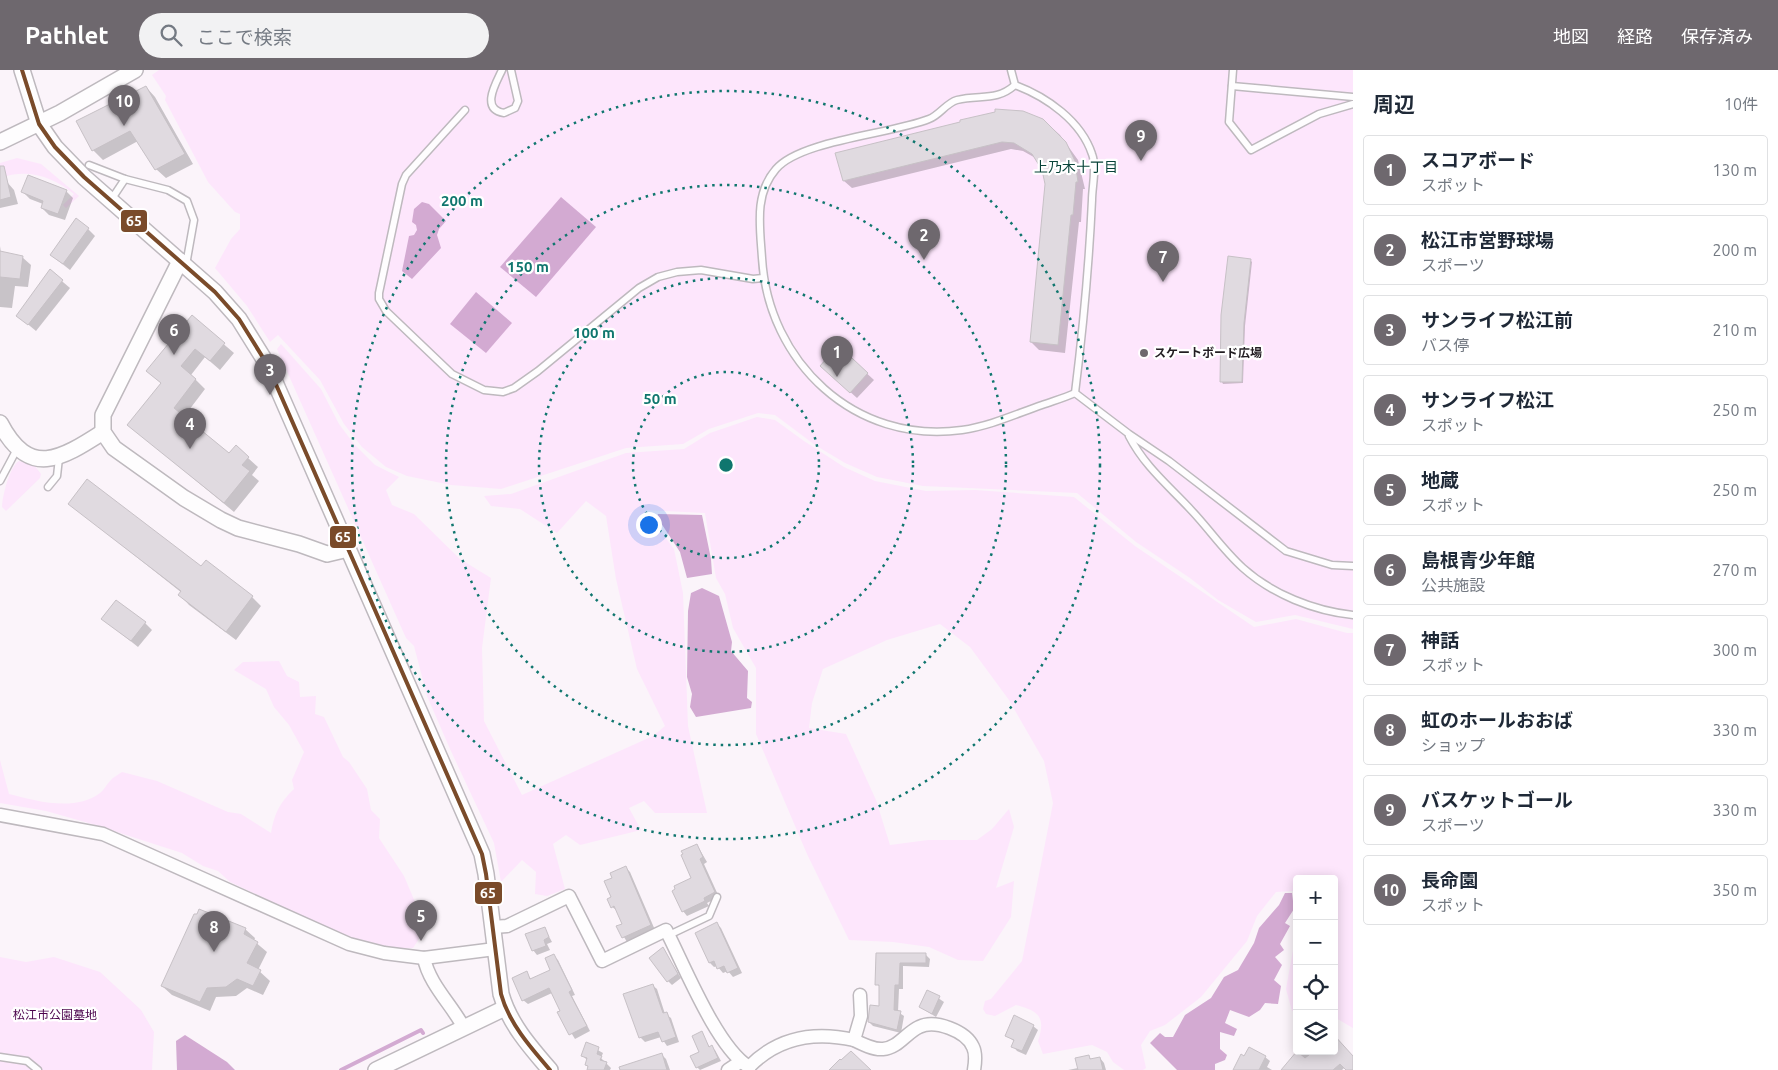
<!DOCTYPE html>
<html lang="ja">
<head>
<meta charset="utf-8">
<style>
  :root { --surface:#fff; --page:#f2f2f3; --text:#1f2937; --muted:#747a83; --line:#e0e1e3; --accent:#6e686e }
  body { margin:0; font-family:Ubuntu,"Noto Sans JP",sans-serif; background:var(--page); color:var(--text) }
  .controls { position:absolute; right:15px; bottom:15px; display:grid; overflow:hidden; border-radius:5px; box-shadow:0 2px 12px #0003 }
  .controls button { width:45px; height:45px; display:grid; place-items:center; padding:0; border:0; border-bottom:1px solid var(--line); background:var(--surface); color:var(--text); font:25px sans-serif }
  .you { position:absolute; left:648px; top:454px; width:18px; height:18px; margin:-12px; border:4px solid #fff; border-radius:50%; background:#1a73e8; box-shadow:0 0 0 8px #1a73e833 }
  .badge { display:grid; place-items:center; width:32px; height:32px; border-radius:50%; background:var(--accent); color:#fff; font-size:16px; font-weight:700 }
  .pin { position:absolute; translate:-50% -41px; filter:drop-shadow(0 1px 2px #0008) }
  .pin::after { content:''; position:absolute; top:26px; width:18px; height:15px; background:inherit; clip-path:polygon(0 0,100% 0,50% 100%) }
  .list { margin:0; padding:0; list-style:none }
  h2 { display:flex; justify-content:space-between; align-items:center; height:65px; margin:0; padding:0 20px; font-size:21px }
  h2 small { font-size:16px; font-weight:400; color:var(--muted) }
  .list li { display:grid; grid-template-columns:32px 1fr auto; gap:15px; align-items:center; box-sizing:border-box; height:70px; margin:0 10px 10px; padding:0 10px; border:1px solid var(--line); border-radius:5px }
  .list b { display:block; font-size:19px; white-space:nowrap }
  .list p { margin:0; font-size:16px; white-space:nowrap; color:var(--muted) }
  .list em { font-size:16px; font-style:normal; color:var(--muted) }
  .icon { flex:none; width:28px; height:28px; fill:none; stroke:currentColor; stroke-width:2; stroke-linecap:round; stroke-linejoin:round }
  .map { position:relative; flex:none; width:1353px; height:1000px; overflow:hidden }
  header { display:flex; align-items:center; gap:30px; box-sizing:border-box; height:70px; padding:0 25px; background:var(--accent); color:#fff }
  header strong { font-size:24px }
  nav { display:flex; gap:28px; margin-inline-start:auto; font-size:18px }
  .search { width:350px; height:45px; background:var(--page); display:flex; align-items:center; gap:12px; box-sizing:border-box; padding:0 18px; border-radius:28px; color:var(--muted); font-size:19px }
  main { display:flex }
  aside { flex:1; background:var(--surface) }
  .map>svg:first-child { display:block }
  .green { fill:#fde6fc }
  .water { fill:#d3aad2 }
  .shadow { fill:#0003 }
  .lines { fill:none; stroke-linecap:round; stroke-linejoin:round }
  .stream { stroke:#d3aad2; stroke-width:4 }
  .building { fill:#e0dae0; stroke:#c7c1c6 }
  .service-casing { stroke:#beb9be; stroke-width:9 }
  .minor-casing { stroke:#beb9be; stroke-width:15 }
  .tertiary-casing { stroke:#beb9be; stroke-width:18 }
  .service { stroke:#fefdfe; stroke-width:6 }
  .minor { stroke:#fefdfe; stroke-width:12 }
  .tertiary { stroke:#fefdfe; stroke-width:15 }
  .bus-1-casing { stroke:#fff; stroke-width:8 }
  .bus-1 { stroke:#7a4b2a; stroke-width:4 }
  .ring { fill:none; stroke:#0f766e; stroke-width:2.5; stroke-dasharray:2.5 5 }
  .poi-dot { fill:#6e686e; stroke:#fff; stroke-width:2 }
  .labels { text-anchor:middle; stroke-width:4.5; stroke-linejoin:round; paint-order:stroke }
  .poi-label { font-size:12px; font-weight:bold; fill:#221d22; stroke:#fff; text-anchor:start }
  .park-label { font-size:12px; fill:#4b034c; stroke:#fff }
  .neighbourhood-label { font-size:14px; fill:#084339; stroke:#fff }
  .centre { fill:#0f766e; stroke:#fff; stroke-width:2.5 }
  .ring-label { font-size:15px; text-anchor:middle; font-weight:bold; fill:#0f766e; stroke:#fff; stroke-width:4.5; stroke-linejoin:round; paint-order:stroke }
  .line-badge { stroke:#fff; stroke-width:2 }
  .badge-label { font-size:14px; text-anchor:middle; font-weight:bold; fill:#fff }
</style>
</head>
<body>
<header>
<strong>Pathlet</strong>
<div class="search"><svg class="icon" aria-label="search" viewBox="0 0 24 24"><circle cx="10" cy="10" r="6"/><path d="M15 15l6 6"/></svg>ここで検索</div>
<nav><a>地図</a><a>経路</a><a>保存済み</a></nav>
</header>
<main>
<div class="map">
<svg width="1353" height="1000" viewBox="0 0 1353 1000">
  <rect width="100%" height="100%" fill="#fbf4fa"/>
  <!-- green -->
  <g class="green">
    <polygon points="159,0 1353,0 1353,559 1295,545 1256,552 1218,530 1190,508 1136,472 1077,423 923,416 877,407 845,393 815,375 775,345 758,343 709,359 683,374 626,378 501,419 451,415 407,406 386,397 362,377 344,354 320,310 278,265 270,272 247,236 215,198 231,169 240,159 240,144 235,142 208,112 165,30 166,26 152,5"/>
    <path d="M 17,88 L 41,94 L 79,126 L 66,138 L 63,135 L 74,124 C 52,106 27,98 0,108 L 0,93 Z"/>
    <path d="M 281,274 L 321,319 L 339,354 L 354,374 L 375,395 L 399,407 L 386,420 L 392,435 L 414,444 L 460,489 L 491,508 L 482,578 L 484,651 L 522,725 L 653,666 L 665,656 L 637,599 L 616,509 L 606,446 L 586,431 L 557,463 L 520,439 L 491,436 L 484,426 L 511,424 L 626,383 L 684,379 L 710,363 L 757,347 L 775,350 L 804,371 L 844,397 L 875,411 L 926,421 L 975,420 L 1074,427 L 1135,476 L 1254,557 L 1296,549 L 1347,563 L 1353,563 L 1353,958 L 1334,947 L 1334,809 L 1297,809 L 1297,839 L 1293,821 L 1276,822 L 1257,846 L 1247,871 L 1201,927 L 1165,955 L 1150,961 L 1141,975 L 1146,998 L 1143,1000 L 1124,1000 L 1113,992 L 1107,982 L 1092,975 L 1043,984 L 1038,971 C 1046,947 1039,941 1016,935 L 995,946 L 986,944 L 983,939 L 985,931 L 991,929 L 1022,891 L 1053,733 L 1044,691 L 1009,630 L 970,577 L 940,554 L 887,570 L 823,599 L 812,633 L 809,658 L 846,664 L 876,730 L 890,775 L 928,770 L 977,770 L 992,759 L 1009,739 L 1014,757 L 996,818 L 1014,811 L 1011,847 L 983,891 L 958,890 L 929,877 L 893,872 L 849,870 L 807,784 L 756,664 L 756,598 L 733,558 L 725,524 L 716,508 L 705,443 L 645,440 L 674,479 L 683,523 L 688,656 L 707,743 L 655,743 L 644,731 L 629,738 L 641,760 L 580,775 L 566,765 L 553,774 L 565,819 L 547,826 L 535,824 L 536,802 L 522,790 L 501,812 L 494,773 L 450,679 L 427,626 L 414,576 L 406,568 L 277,279 Z"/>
    <path d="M 19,391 L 34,395 L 41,404 L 40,408 L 6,441 L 2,437 C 2,426 10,396 19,391 Z"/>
    <path d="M 279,591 L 287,606 L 299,612 L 300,627 L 316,626 L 315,644 L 324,647 L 343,687 L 349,692 L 367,719 L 371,740 L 380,749 L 379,768 L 404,806 L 426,858 L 413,878 L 398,878 L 348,869 L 326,857 L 230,812 L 218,801 L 203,796 L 182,783 L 92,754 L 46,741 L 0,733 L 0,690 L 9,724 C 36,731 75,742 100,723 C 104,720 106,715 110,711 C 113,707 118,705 122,702 L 157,711 L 228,742 L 241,744 L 271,763 C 274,744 280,732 294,719 L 292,710 L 304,682 L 289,655 L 274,637 L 266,619 L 234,600 L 243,592 Z"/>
    <polygon points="1297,858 1297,940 1292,941 1286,919"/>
    <polygon points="0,887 26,892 54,887 100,902 141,940 154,962 152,1000 0,1000"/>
  </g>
  <!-- water -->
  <g class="water">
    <polygon points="561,127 596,157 536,227 500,197"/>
    <polygon points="422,132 429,134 446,151 439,159 437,165 441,178 412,209 402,201 409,166 414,165 417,160 416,155 412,152 414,139"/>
    <polygon points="476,222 512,253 486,283 450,254"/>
    <polygon points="658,444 702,445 711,489 712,504 687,508 680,482 657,447"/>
    <polygon points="702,518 719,526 732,572 731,581 748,601 747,628 752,632 751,638 696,647 690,637 692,624 687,607 688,541 691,523"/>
    <polygon points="1285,823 1292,823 1294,839 1285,853 1290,856 1280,874 1284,880 1275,887 1282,895 1274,910 1281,916 1278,934 1265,933 1260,940 1249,947 1230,940 1225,953 1237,959 1234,966 1220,962 1220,979 1227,985 1225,990 1215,994 1215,1000 1177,1000 1150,973 1160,963 1165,967 1173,967 1185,945 1211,928 1224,907 1238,900 1254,873 1259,858 1279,835"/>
    <polygon points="185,965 227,992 235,1000 177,1000 176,971"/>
  </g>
  <!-- shadow -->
  <g class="shadow">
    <polygon points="146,17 155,27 193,94 166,108 156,99 138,71 103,90 93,80"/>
    <polygon points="1023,42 1051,57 1060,65 1078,90 1085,119 1083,119 1081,152 1079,152 1065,283 1039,280 1031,272 1046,109 1039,90 1023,81 1011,79 852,118 844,111"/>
    <polygon points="7,112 14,120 18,134 0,138 0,114"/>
    <polygon points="66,121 73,128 65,150 49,145 42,138 43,134 30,129 23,122"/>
    <polygon points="88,159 95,166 70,200 51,185"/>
    <polygon points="0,176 1,183 22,187 31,195 28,217 15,216 12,238 0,237"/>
    <polygon points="1250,190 1252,192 1245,256 1243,313 1223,314 1222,312"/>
    <polygon points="50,201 70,218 36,261 18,246"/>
    <polygon points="192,247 234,283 220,300 205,287 191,305 205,319 183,348 229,385 248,388 258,397 252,405 259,411 234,442 129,355 162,314 148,300"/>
    <polygon points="838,277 874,310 857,328 828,302"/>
    <polygon points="70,434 201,498 252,527 261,536 236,570 189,535 180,525 182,523"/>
    <polygon points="103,549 145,553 152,560 138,577"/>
    <polygon points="697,775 707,792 704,794 719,827 707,833 709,836 687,846 683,841 693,809"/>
    <polygon points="626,798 630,802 655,860 627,872 618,857 624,854 618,841 612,837 613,827"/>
    <polygon points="717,854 721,858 742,903 733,907 728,901 723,903 717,896 714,897 710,893"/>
    <polygon points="245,859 255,868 254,871 267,882 258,900 270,911 263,925 247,918 236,926 216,927 210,941 172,925 162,916"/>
    <polygon points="545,859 552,872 547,874 550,880 537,885 533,880"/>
    <polygon points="663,879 681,908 672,915 668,911"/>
    <polygon points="877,884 925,884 930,889 929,897 903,896 903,919 899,919 898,942 904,946 901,963 873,956 869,952 880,938 881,918 877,914"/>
    <polygon points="553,886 558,890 575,925 572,926 590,961 575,969 559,943 562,941 552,923 528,934 523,930 526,903 532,910 551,901"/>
    <polygon points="652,915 657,919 665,944 671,948 679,972 667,976 661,967 645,972 641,968 625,925"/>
    <polygon points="928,921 944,932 936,947 920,937"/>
    <polygon points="1033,956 1038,960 1026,985 1017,981 1013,976 1015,972 1006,965"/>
    <polygon points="701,963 710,978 715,980 721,991 700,1000 697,997"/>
    <polygon points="587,974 603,983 601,988 611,998 610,1000 588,1000 587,990 582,985"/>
    <polygon points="1300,981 1334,981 1353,989 1353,1000 1345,997 1342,1000 1282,1000"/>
    <polygon points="662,985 666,989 670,1000 636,1000"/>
    <polygon points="1088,986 1092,990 1100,988 1104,993 1106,1000 1068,1000 1078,998"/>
    <polygon points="1265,987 1270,991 1267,997 1272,1000 1234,1000 1245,988"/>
  </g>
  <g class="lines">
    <!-- stream -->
    <polyline class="stream" points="341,1000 421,960 423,963"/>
  </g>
  <!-- building -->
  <g class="building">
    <polygon points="146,16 185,84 155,100 130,61 92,81 76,51"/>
    <polygon points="995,39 1023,41 1043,49 1066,72 1075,91 1078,112 1076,112 1073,145 1071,145 1058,275 1030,272 1045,114 1042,100 1032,84 1014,73 1002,72 843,111 835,83 960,52 960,50 995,42"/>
    <polygon points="0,96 4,96 11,127 0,130"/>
    <polygon points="28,105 67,120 58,144 41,138 43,131 21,122"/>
    <polygon points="76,148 89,158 63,194 50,185"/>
    <polygon points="0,181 23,186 20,209 0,207"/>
    <polygon points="1228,186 1251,189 1244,253 1242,312 1220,312 1221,245"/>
    <polygon points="50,199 63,210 28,255 16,246"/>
    <polygon points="192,245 225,273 210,291 195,279 181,296 196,309 174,338 229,383 236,375 249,387 242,395 250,401 224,433 127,355 161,313 146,301"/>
    <polygon points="838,275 868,303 850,323 820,296"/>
    <polygon points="87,409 201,496 206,490 253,526 226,562 178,525 181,521 68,434"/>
    <polygon points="116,530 146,552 131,571 101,549"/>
    <polygon points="697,774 703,787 700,789 715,822 704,828 705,831 682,842 672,821 675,819 674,816 691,808 681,785 683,784 681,781"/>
    <polygon points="626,796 651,855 622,868 616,856 622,854 614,836 611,838 607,829 611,827 604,811 612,808 610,803"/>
    <polygon points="199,839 246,858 244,864 258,872 247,893 261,900 253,916 237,909 226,917 207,918 200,932 161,916 194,844 197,844"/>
    <polygon points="717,852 738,898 727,903 724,896 717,899 714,891 709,893 695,863"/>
    <polygon points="545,857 549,867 544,870 546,876 532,881 525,864"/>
    <polygon points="663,877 678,904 667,912 649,888"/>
    <polygon points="876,883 926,883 926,893 900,893 899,915 895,915 894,940 901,941 897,960 868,952 870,935 879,936 879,915 875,915"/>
    <polygon points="554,884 572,920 569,922 587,956 569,965 557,942 560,941 549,918 522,931 512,908 527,901 530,909 550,900 545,888"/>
    <polygon points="653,914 663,943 667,942 676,967 662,972 658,962 639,968 623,924"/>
    <polygon points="927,920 940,926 932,944 919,937"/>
    <polygon points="1014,945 1034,955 1022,981 1011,977 1014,970 1005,966"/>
    <polygon points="702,961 709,977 712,975 718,988 696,998 690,986 699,982 692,966"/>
    <polygon points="1334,965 1353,986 1353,1000 1346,1000 1340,994 1333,1000 1281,1000 1297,981 1305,988 1314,981 1334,981"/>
    <polygon points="586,972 599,977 597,984 602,986 600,990 607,992 604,1000 587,1000 588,996 585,995 587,988 581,986"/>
    <polygon points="1249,977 1266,986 1259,1000 1233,1000 1241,984 1244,986"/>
    <polygon points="851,981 871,1000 829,1000 840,989 841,990"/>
    <polygon points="662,983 667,1000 620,1000 619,997"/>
    <polygon points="1089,985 1090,989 1100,987 1103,1000 1078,1000 1075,988"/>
  </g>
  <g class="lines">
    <!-- service casing -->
    <g class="service-casing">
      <g id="service">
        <path d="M 502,0 C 496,13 480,39 504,43 L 515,38 L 518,31 L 511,0"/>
        <path d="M 1011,0 L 1015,15 C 1047,27 1081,51 1092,84 C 1097,97 1092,117 1092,130 C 1089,195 1083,259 1075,323"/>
        <polyline points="1233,0 1229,52 1251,80 1319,44 1353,34"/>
        <path d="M 1015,15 C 996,32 980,24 957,30 C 946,33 940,45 929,49 C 892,64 801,70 776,99 C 754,124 760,157 762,188 C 768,292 855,375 962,360 C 990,356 1016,344 1042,335 C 1053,331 1064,328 1075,323"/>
        <polyline points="1232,16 1353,27"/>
        <polyline points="465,40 406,105 402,114 379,223 379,229 386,241 452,304 484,320 503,322 514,318 538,301 639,218 658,207 677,202 701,200 753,209 763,208"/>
        <polyline points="89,95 125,109 168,120 187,131 194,150 186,195"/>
        <polyline points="111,130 125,109"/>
        <polyline points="1075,323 1129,364 1169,391 1286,481 1332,495 1353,496"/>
        <path d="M 1129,366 C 1145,397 1169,416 1192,441 C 1209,459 1224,481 1243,498 C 1272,524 1314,541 1353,545"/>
        <polyline points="0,411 17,379"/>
        <polyline points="48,417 57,406 59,388"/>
        <polyline points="669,865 709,846 717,827"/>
        <polyline points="0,987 27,991 38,1000"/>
      </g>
    </g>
    <!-- minor casing -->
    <g class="minor-casing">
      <g id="minor">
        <polyline points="0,745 103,764 349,874 384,883 424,888 495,879"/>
        <path d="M 493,857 L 507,856 L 569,826 L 602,891 L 666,860 C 684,895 717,978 749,997"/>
        <path d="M 424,888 C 429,914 452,935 464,958"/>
        <path d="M 860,925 L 861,946 L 854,970 C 862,974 874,980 883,979 C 898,978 906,963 919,957 C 935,949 966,961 973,977 C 976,983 975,994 974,1000"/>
        <polyline points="728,1000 740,992"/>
        <path d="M 749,1000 L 749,997 C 778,967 814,961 854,970"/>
      </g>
    </g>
    <!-- tertiary casing -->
    <g class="tertiary-casing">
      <g id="tertiary">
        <path d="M 22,0 L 39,54 L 55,77 L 84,107 L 215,222 L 239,249 L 267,294 L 482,784 L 486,804 L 501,924 C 509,953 530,977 550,1000"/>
        <polyline points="0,72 60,43 135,0"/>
        <polyline points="180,191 103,345 103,362 114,378 184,428 221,450 238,458 299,474 327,484 348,479"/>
        <path d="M 0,353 C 29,409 61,389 103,362"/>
        <polyline points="376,1000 505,938"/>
      </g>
    </g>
    <!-- service -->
    <use href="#service" class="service"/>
    <!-- minor -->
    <use href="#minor" class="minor"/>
    <!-- tertiary -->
    <use href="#tertiary" class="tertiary"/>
    <!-- bus-1 casing -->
    <g class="bus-1-casing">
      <path id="bus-1" d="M 22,0 L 39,54 L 55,77 L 84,107 L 215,222 L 239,249 L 267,294 L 482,784 L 486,804 L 501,924 C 509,953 530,977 550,1000"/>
    </g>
    <!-- bus-1 -->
    <use href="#bus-1" class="bus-1"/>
  </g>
  <!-- distance rings -->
  <g class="ring">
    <circle cx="726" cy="395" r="93"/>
    <circle cx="726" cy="395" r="187"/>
    <circle cx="726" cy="395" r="280"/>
    <circle cx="726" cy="395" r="374"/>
  </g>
  <!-- markers -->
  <circle class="poi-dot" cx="1144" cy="283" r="5"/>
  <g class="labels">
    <!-- poi labels -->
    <g class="poi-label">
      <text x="1154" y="287">スケートボード広場</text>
    </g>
    <!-- park labels -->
    <g class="park-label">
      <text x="55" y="949">松江市公園墓地</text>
    </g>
    <!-- neighbourhood labels -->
    <g class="neighbourhood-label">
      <text x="1076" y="102">上乃木十丁目</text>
    </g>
  </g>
  <circle cx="726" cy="395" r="8" class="centre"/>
  <g class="ring-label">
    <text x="462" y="136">200 m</text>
    <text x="528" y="202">150 m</text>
    <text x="594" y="268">100 m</text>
    <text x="660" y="334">50 m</text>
  </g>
  <g class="line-badge">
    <rect x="120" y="139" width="28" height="24" rx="5" fill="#7a4b2a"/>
    <rect x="329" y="455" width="28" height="24" rx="5" fill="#7a4b2a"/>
    <rect x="474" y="811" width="29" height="24" rx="5" fill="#7a4b2a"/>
  </g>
  <g class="badge-label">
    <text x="134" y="156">65</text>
    <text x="343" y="472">65</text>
    <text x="488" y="828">65</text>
  </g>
</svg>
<div class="controls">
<button>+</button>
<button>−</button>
<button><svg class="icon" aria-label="locate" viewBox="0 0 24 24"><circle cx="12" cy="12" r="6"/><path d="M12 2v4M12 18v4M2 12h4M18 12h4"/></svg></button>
<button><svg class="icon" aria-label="layers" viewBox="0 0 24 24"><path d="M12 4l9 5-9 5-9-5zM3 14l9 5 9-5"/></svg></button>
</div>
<div class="you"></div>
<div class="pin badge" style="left:837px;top:307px">1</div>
<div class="pin badge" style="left:924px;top:190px">2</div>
<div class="pin badge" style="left:270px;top:325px">3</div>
<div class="pin badge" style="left:190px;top:379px">4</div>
<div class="pin badge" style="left:421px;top:871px">5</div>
<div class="pin badge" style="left:174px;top:285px">6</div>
<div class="pin badge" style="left:1163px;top:212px">7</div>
<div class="pin badge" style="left:214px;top:882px">8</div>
<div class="pin badge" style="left:1141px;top:91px">9</div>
<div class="pin badge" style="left:124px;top:56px">10</div>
</div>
<aside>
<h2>周辺<small>10件</small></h2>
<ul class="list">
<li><span class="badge">1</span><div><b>スコアボード</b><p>スポット</p></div><em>130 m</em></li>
<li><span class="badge">2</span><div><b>松江市営野球場</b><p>スポーツ</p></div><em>200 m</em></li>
<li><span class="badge">3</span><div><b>サンライフ松江前</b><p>バス停</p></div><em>210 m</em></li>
<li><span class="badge">4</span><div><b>サンライフ松江</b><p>スポット</p></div><em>250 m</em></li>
<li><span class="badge">5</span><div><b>地蔵</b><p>スポット</p></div><em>250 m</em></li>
<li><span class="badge">6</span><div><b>島根青少年館</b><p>公共施設</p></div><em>270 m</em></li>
<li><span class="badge">7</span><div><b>神話</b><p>スポット</p></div><em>300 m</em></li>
<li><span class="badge">8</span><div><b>虹のホールおおば</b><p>ショップ</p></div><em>330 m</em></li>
<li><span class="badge">9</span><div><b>バスケットゴール</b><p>スポーツ</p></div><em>330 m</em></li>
<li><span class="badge">10</span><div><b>長命園</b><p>スポット</p></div><em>350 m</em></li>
</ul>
</aside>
</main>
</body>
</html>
